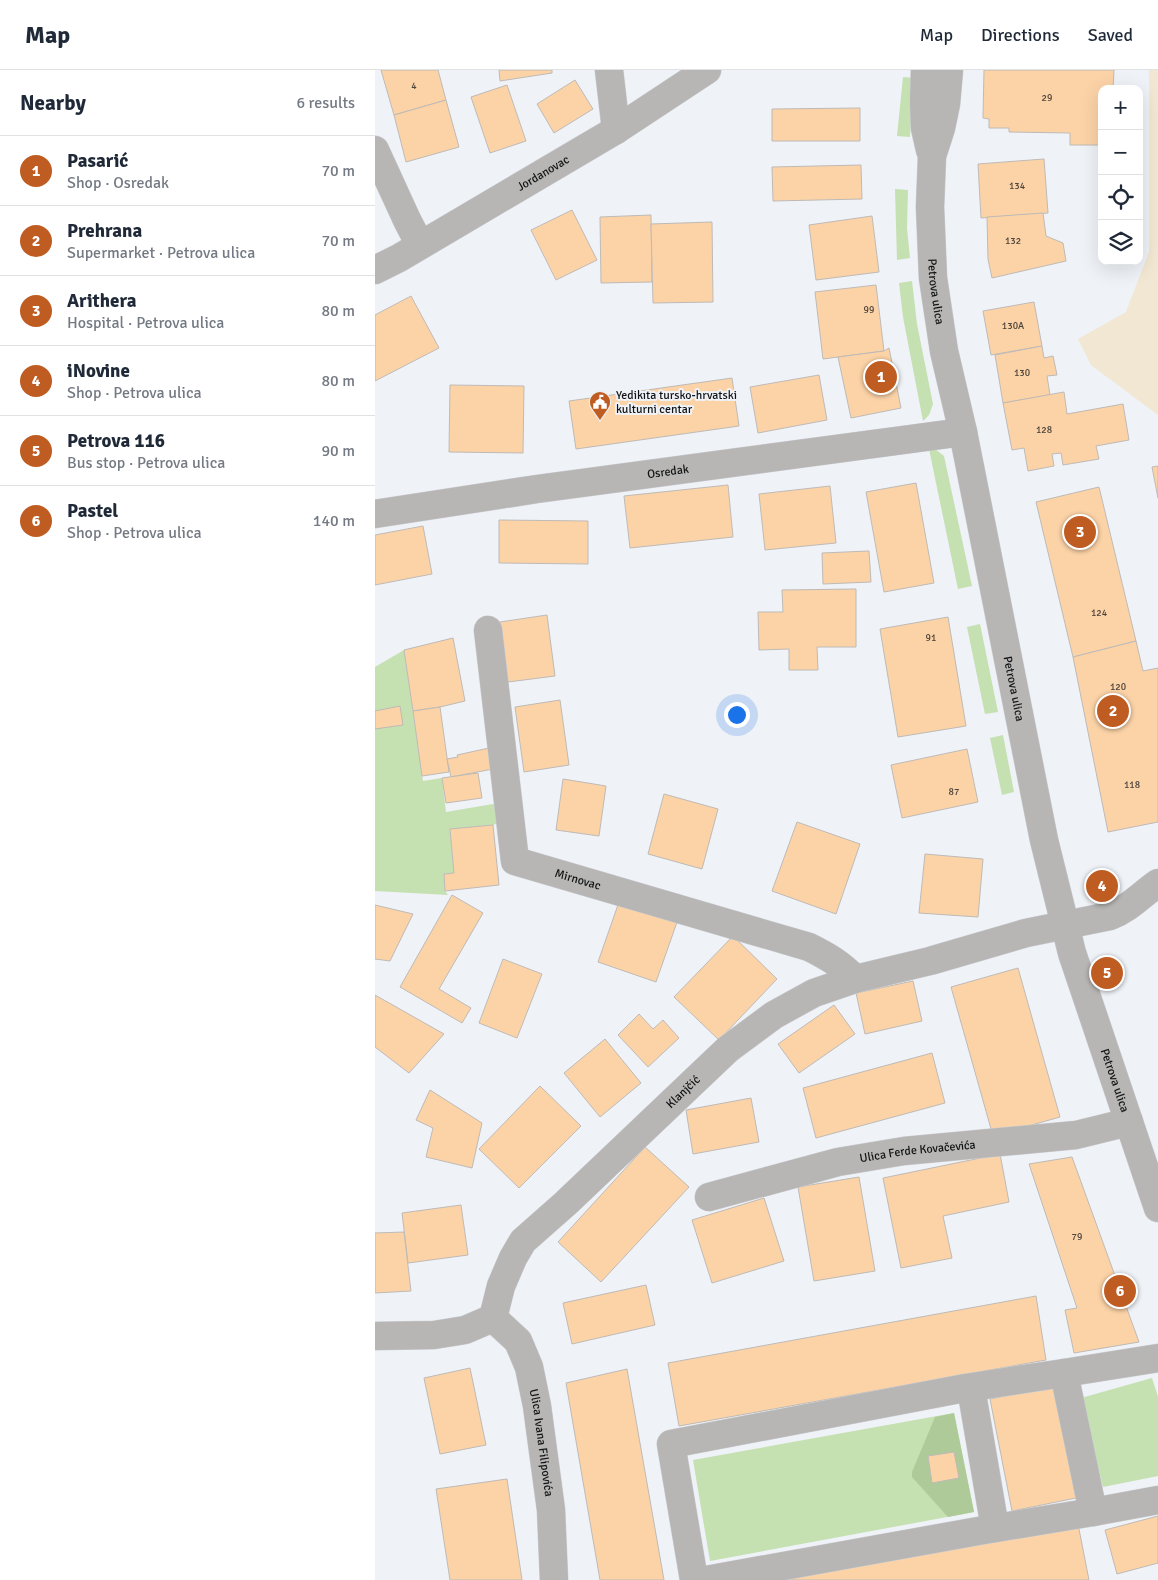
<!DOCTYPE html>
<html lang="en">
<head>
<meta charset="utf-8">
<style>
  :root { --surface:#fff; --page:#f6f6f7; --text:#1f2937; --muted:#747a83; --line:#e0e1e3; --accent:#bf5c21 }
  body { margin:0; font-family:Signika,sans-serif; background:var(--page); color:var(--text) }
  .controls { position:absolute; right:15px; top:15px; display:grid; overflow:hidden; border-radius:10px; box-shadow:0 5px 20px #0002 }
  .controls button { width:45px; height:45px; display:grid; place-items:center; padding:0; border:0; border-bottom:1px solid var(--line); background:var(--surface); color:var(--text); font:25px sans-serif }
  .you { position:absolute; left:361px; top:644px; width:18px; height:18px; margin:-12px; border:4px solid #fff; border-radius:50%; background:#1a73e8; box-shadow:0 0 0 8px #1a73e833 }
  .badge { display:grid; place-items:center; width:32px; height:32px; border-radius:50%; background:var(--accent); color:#fff; font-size:16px; font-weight:700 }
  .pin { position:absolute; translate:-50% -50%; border:2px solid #fff; box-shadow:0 1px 5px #0006 }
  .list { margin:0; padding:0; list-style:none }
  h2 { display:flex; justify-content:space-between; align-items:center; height:65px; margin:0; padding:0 20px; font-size:21px }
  h2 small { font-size:16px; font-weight:400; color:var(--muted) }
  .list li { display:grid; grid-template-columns:32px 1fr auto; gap:15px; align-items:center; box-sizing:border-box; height:70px; padding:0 20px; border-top:1px solid var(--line) }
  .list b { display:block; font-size:19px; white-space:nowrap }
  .list p { margin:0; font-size:16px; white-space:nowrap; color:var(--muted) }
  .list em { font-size:16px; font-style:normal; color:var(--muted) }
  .icon { flex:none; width:28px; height:28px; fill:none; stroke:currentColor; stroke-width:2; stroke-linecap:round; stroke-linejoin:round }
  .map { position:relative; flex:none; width:783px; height:1510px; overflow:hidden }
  header { display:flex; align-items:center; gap:30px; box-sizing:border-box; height:70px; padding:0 25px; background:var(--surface); border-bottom:1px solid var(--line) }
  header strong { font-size:24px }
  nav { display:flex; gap:28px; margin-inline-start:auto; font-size:18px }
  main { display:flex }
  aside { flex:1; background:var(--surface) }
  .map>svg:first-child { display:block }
  .education { fill:#f1e7d2 }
  .green { fill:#c5e0b1 }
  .forest { fill:#aeca99 }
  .building { fill:#fcd3a7; stroke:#bfbab6 }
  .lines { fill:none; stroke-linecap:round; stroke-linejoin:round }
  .minor-casing { stroke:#ccced3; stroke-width:29 }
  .minor { stroke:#b7b6b4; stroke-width:28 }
  .labels { text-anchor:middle; stroke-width:4; stroke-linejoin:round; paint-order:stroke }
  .number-label { font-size:10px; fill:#4c433a }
  .street-label { font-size:12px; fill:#121315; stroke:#eff2f7 }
  .poi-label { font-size:12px; fill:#121315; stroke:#eff2f7; text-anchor:start }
</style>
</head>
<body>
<header>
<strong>Map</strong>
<nav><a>Map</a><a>Directions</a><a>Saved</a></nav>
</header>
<main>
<aside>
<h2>Nearby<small>6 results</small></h2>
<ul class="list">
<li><span class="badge">1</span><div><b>Pasarić</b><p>Shop · Osredak</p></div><em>70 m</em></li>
<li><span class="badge">2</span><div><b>Prehrana</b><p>Supermarket · Petrova ulica</p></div><em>70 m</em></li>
<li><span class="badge">3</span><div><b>Arithera</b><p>Hospital · Petrova ulica</p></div><em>80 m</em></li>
<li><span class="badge">4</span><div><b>iNovine</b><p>Shop · Petrova ulica</p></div><em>80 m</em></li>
<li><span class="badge">5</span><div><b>Petrova 116</b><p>Bus stop · Petrova ulica</p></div><em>90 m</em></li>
<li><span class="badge">6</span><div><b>Pastel</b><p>Shop · Petrova ulica</p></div><em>140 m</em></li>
</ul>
</aside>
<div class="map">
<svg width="783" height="1510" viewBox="0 0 783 1510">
  <rect width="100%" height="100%" fill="#eff2f7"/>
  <!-- education -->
  <polygon class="education" points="774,0 783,0 783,345 716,295 703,269 751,242 774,182"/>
  <!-- green -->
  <g class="green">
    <polygon points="528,7 539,8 535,67 522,66"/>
    <polygon points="520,119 533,120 532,158 535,188 522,190"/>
    <polygon points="537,211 542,254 558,334 554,345 548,351 528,247 524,213"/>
    <polygon points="554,379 560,379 569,386 597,516 583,519"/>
    <polygon points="605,554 623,642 610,644 592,557"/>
    <polygon points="29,580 48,711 67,708 71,742 124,733 126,752 118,755 75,759 79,803 69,804 70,821 73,825 0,821 0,597"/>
    <polygon points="628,665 639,722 627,725 615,668"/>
    <polygon points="777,1308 783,1327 783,1406 728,1417 706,1328"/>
    <polygon points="579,1343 599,1442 335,1491 318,1390"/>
  </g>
  <!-- forest -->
  <polygon class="forest" points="579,1343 599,1442 573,1447 537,1407 537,1402 560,1347"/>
  <!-- building -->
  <g class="building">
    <polygon points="6,0 63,0 71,30 19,45"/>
    <polygon points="124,0 177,0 177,3 125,11"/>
    <polygon points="609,0 739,0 738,19 727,19 727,83 724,83 724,75 695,75 695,63 634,62 634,58 614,58 614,49 608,48"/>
    <polygon points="200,10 218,39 179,63 162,34"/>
    <polygon points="132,15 151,71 115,83 96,27"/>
    <polygon points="71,30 84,77 31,92 19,45"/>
    <polygon points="485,38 485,71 397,71 397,39"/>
    <polygon points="669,89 673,143 606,148 603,94"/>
    <polygon points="486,95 487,129 398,131 397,97"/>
    <polygon points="197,140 222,190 181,210 156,160"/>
    <polygon points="668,143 671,166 688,173 691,191 617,208 613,189 612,147"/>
    <polygon points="276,145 277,212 226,213 225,147"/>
    <polygon points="497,146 504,202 441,210 434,155"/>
    <polygon points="337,152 338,232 278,233 276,154"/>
    <polygon points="501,215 509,281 448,289 440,222"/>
    <polygon points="36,226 64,278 0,311 0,245"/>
    <polygon points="659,232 667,276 616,285 608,241"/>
    <polygon points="667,276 669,288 678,286 682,305 672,306 675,325 628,333 620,285"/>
    <polygon points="514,278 526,338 476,348 463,287 509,281"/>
    <polygon points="444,305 452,350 383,363 375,317"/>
    <polygon points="357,308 364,356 201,379 194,331"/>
    <polygon points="75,315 149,316 148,383 74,382"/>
    <polygon points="689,322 692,344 748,334 754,370 721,376 724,389 688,395 686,383 677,384 679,396 653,401 649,378 637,380 628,333"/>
    <polygon points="783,396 783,428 777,397"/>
    <polygon points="541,413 559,513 509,522 491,422"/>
    <polygon points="353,415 358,467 255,478 249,426"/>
    <polygon points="455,416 461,473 390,480 384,424"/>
    <polygon points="724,417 761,571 698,587 661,432"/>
    <polygon points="124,450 213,451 213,494 124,493"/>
    <polygon points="48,456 57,504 0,515 0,465"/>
    <polygon points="494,481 496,512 448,514 447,483"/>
    <polygon points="481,519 481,577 442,577 443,600 414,600 414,579 384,580 383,542 408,542 407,520"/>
    <polygon points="172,545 180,606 133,612 125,552"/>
    <polygon points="573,547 591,656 523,667 505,559"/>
    <polygon points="78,568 90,631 65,637 38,641 29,580"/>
    <polygon points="761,571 768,601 783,598 783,752 733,762 698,587"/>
    <polygon points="185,630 194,695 149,702 140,637"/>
    <polygon points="25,636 28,655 0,659 0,641"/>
    <polygon points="65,637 74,702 47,706 38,641"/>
    <polygon points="114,678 118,699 76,707 72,689 83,687 82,685"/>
    <polygon points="592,679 603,732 527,748 516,695"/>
    <polygon points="103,703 107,728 71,733 67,708"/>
    <polygon points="188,709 231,716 224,766 181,760"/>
    <polygon points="289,724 343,739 327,799 273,784"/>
    <polygon points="422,752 485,774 461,844 397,821"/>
    <polygon points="118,755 124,815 70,821 69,804 79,803 75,759"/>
    <polygon points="550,784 608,789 603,847 544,843"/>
    <polygon points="77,825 108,843 64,919 96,938 87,953 25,917"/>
    <polygon points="244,832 302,852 281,912 223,892"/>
    <polygon points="0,835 38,844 15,891 0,889"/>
    <polygon points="358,866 402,909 344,970 299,927"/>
    <polygon points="128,889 167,904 142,968 104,953"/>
    <polygon points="643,898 685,1047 618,1066 576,917"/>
    <polygon points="538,911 547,951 490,964 481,923"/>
    <polygon points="0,925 69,964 34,1003 0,977"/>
    <polygon points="459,935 480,964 424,1003 403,974"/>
    <polygon points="264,944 278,959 288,950 304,968 273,997 243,965"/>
    <polygon points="230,969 266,1013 225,1047 189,1003"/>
    <polygon points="557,983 570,1033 441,1068 428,1018"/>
    <polygon points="165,1016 206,1056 144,1118 104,1079"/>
    <polygon points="55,1020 107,1053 97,1098 51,1087 58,1058 41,1050"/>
    <polygon points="376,1028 384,1072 318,1084 311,1040"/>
    <polygon points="270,1077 314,1117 226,1212 183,1172"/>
    <polygon points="625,1084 634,1132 568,1146 577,1188 526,1198 508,1108"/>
    <polygon points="697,1087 764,1272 699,1283 690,1240 702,1238 654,1094"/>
    <polygon points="484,1107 500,1201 439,1211 423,1117"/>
    <polygon points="389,1128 409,1191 337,1213 317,1150"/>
    <polygon points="86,1135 93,1185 33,1193 27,1143"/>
    <polygon points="29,1162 36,1221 0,1223 0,1163"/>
    <polygon points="271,1215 280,1255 197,1274 188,1233"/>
    <polygon points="661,1226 671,1290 304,1356 293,1293"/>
    <polygon points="95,1298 111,1375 65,1384 49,1308"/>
    <polygon points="252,1299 289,1510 225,1510 191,1313"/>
    <polygon points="679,1316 701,1428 637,1441 615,1329"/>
    <polygon points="579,1382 584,1408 557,1413 553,1386"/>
    <polygon points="132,1409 147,1510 75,1510 61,1419"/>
    <polygon points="783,1446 783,1493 742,1504 730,1460"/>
    <polygon points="703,1454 714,1510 407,1510"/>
  </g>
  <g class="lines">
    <!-- minor casing -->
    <g class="minor-casing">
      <g id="minor">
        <polyline points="234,0 241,60"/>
        <polyline points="550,0 549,32 550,58 555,80"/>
        <path id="s1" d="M 574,0 L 571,34 L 566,58 L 557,86 L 555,137 L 558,208 L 569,281 L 588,362 L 669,770 L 697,883 L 783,1138"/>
        <polyline points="0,80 32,150 45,175"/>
        <path id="s2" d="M 0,200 L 24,188 L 241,60 L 332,0"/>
        <path id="s3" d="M 0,444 L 162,419 L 588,362"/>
        <path id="s4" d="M 113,560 L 140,791 L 434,877 C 452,886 466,894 480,909"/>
        <path id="s5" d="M 334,1127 L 463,1092 L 529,1081 L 701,1065 L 754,1052"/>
        <path id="s6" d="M 118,1248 L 126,1216 L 138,1188 L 148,1171 L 191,1133 L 353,979 L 399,945 L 439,923 L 480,909 L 555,891 L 651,863 L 735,846 C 754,839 767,824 783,813"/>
        <path id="s7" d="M 118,1248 L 143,1271 L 154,1297 L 162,1336 L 176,1440 L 179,1510"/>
        <polyline points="0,1266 59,1265 90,1260 118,1248"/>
        <polyline points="783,1288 689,1303 718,1442 783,1430"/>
        <polyline points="596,1318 620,1458"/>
        <polyline points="319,1510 296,1374 590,1318 689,1303"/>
        <polyline points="331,1510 609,1460 718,1442"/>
      </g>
    </g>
    <!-- minor -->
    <use href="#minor" class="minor"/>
  </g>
  <!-- icons -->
  <defs>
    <g id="civic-pin" transform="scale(1.125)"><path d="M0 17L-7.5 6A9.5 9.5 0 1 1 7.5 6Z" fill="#bf5c21" stroke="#eff2f7"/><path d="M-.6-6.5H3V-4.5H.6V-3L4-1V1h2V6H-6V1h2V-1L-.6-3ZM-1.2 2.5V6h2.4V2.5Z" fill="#fff"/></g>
  </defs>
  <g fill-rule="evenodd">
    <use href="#civic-pin" x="225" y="332"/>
  </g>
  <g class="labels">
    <!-- number labels -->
    <g class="number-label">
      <text x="39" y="19">4</text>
      <text x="672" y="31">29</text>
      <text x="642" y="119">134</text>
      <text x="638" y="174">132</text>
      <text x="494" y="243">99</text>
      <text x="638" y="259">130A</text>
      <text x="647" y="306">130</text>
      <text x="669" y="363">128</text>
      <text x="724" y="546">124</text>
      <text x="556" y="571">91</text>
      <text x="743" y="620">120</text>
      <text x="757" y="718">118</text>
      <text x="579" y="725">87</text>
      <text x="702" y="1170">79</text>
    </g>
    <!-- street labels -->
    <g class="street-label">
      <text dy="4" stroke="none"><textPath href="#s2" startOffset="194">Jordanovac</textPath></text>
      <text dy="4" stroke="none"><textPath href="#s1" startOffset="224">Petrova ulica</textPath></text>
      <text dy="4" stroke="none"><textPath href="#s3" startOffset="296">Osredak</textPath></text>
      <text dy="4" stroke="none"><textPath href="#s1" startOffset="629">Petrova ulica</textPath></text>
      <text dy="4" stroke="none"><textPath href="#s4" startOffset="298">Mirnovac</textPath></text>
      <text dy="4" stroke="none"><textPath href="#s1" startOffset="1034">Petrova ulica</textPath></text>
      <text dy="4" stroke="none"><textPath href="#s6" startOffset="302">Klanjčić</textPath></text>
      <text dy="4" stroke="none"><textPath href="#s5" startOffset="214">Ulica Ferde Kovačevića</textPath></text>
      <text dy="4" stroke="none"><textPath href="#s7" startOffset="139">Ulica Ivana Filipovića</textPath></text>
    </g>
    <!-- poi labels -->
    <g class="poi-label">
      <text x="241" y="329">Yedikıta tursko-hrvatski<tspan x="241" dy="14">kulturni centar</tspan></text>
    </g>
  </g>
</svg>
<div class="controls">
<button>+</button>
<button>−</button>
<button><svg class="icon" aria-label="locate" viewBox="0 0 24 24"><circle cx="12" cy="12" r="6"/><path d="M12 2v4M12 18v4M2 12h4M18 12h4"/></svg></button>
<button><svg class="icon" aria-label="layers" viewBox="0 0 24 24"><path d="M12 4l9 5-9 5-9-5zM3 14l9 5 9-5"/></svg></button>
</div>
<div class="you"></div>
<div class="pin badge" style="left:506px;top:307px">1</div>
<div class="pin badge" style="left:738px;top:641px">2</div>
<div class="pin badge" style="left:705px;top:462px">3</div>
<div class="pin badge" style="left:727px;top:816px">4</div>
<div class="pin badge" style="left:732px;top:903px">5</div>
<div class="pin badge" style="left:745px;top:1221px">6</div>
</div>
</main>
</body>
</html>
